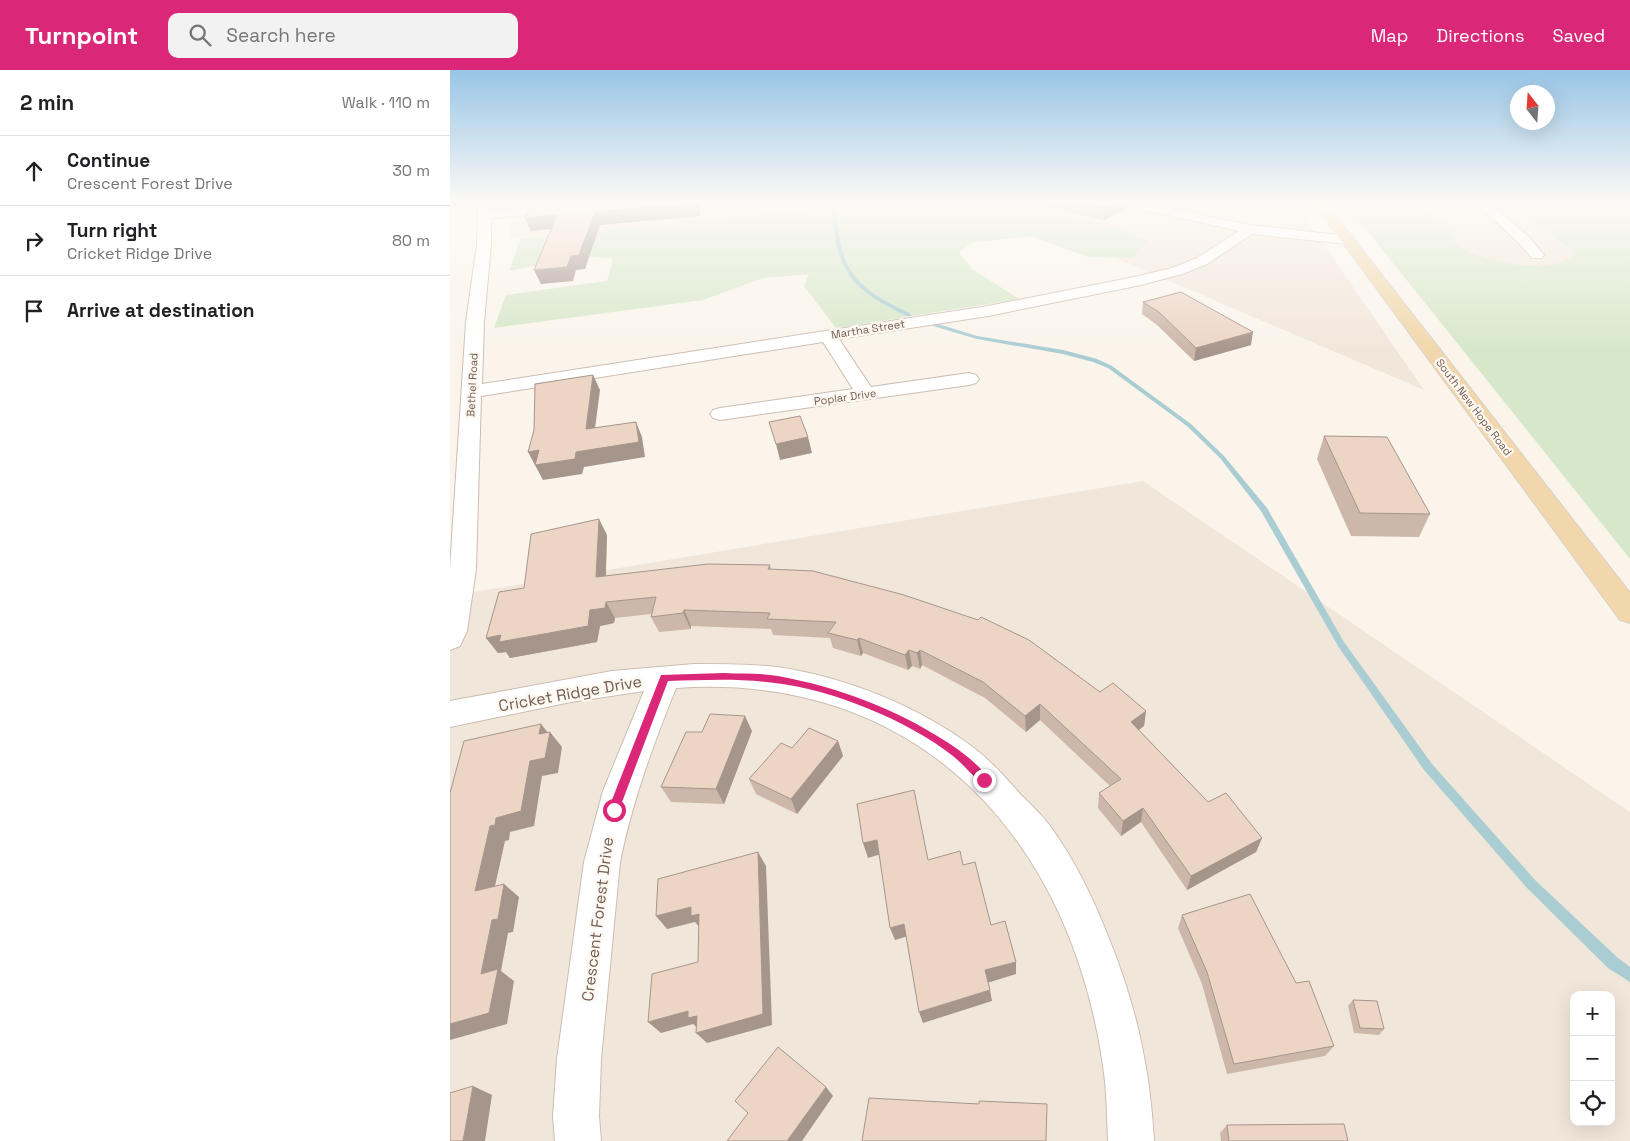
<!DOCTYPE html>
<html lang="en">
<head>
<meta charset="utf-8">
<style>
  :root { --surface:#fff; --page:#f2f2f2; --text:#202124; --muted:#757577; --line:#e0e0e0; --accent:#db2777 }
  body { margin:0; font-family:"Space Grotesk",sans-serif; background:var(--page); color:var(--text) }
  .controls { position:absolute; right:15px; bottom:15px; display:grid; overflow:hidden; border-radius:10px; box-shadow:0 5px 20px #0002 }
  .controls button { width:45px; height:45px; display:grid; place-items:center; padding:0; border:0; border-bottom:1px solid var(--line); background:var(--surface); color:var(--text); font:25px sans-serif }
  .compass { position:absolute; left:1060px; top:15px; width:45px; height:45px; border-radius:50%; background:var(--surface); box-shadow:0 5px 20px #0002; rotate:343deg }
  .stop { position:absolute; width:15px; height:15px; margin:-11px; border:4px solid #db2777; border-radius:50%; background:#fff }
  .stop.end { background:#db2777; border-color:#fff; box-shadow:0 1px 5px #0008 }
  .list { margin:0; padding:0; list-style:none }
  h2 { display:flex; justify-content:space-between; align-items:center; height:65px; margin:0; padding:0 20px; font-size:21px }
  h2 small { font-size:16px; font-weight:400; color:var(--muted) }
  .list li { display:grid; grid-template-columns:32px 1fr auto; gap:15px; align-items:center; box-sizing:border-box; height:70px; padding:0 20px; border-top:1px solid var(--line) }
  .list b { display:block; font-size:19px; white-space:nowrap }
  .list p { margin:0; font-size:16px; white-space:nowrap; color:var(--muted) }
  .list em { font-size:16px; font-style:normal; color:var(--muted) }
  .icon { flex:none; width:28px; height:28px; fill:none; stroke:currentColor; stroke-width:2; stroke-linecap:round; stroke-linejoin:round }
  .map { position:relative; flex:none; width:1180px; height:1071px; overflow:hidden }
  header { display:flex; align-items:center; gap:30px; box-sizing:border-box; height:70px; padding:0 25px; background:var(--accent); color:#fff }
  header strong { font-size:24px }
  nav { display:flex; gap:28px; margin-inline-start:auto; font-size:18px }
  .search { width:350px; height:45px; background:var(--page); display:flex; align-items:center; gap:12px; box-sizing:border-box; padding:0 18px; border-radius:10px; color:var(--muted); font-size:19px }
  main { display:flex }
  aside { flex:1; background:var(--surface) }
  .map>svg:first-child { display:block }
  .residential { fill:#f1e6da; fill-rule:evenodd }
  .green { fill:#d6e7ca }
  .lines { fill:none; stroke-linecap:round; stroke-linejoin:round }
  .stream { fill:#a9cdd3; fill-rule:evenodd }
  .street-casing { stroke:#ccbdb2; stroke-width:2 }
  .primary-casing { stroke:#d8d2ce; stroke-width:2 }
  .street { fill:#fff; fill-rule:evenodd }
  .primary { fill:#f1d7ab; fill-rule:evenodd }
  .wall { fill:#ccb7aa }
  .shaded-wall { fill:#a6958b }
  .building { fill:#edd5c6; stroke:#a6958b }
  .route { fill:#db2777 }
  .labels { text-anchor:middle; stroke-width:4.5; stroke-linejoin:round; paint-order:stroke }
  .far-street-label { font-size:11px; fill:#735d51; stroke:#fdf8f1 }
  .near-street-label { font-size:16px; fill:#735d51; stroke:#fdf8f1 }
</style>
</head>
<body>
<header>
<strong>Turnpoint</strong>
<div class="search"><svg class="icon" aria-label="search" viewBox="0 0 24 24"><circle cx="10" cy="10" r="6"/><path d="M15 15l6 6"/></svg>Search here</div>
<nav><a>Map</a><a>Directions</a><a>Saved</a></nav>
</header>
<main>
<aside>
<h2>2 min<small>Walk · 110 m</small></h2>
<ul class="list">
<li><svg class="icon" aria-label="ahead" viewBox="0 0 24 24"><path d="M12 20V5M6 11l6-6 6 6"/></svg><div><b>Continue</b><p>Crescent Forest Drive</p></div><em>30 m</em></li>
<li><svg class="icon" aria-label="right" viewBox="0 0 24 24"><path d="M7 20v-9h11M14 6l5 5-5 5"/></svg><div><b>Turn right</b><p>Cricket Ridge Drive</p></div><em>80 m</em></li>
<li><svg class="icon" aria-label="arrive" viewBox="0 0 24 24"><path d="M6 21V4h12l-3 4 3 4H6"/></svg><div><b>Arrive at destination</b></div></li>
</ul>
</aside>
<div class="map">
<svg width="1180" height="1071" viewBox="0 0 1180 1071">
  <rect width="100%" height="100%" fill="#faf4eb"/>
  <!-- residential -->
  <g class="residential">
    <polygon points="57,132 454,132 60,168"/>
    <polygon points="535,132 1180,132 1180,483 915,158 850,140 974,320"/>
    <path d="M 693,411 L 1180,742 L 1180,1071 L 0,1071 L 0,526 ZM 1124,925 L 1161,925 L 1161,1052 L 1124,1052 Z"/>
  </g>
  <!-- green -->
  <g class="green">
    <polygon points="439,132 563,132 655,155 697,171 683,188 638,187 580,166 521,173 509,183 522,199 569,229 386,258 354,216 359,204 313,208 253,230 44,258 56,225 157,211 163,189 134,186 59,201 71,168"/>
    <polygon points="892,132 964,132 997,155 1009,177 1021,183 1037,188 1066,195 1093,196 1110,193 1127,184 1057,132 1180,132 1180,489 923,168"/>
  </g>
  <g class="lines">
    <!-- stream -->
    <g class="stream">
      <path d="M 376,132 L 380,132 L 383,134 C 387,147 388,160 390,172 C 399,215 425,226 461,244 L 461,246 L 457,246 C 421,228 396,216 386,174 C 384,162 383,150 380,139 L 379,135 Z"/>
      <polygon points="485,253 527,266 613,280 647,289 662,296 741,354 774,386 817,438 894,572 982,694 1085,810 1168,888 1180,897 1180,912 1158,898 1077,818 974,700 888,576 811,441 770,388 737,356 658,298 643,292 613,284 527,269 483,256 482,255"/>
    </g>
    <!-- street casing -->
    <g class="street-casing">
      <g id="street">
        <polygon points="28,132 40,132 41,140 137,132 187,132 181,136 41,148 41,174 34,252 32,314 538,236 684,207 722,198 747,188 789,161 673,135 672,132 694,132 799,155 898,166 903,167 905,170 903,173 898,174 802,164 757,194 732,204 691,215 538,246 389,269 421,317 519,303 526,305 529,309 526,313 519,315 270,350 263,348 260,344 263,340 270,338 403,319 373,272 31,326 26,499 17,561 10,576 0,580 0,498 16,252 27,174"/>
        <polygon points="1025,132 1038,132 1078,166 1094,185 1092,188 1082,188 1068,172"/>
        <path d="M 244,594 C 272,594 299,594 327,597 C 396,607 468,636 524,678 C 542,692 557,709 572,726 C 582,736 592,745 600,756 C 625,790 643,828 658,866 C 686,935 700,997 704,1071 L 658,1071 C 657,1051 657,1031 655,1011 C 627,775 474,601 226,618 C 203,675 182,732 170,792 L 151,989 L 149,1046 L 151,1071 L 105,1071 L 103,1046 L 107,989 L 134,792 L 153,721 L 194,621 L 121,632 L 0,657 L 0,631 L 162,601 Z"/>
      </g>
    </g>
    <!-- primary casing -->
    <g class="primary-casing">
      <polygon id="primary" points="863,132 875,132 1180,523 1180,553 1170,550"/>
    </g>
    <!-- street -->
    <use href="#street" class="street"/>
    <!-- primary -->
    <use href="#primary" class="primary"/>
  </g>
  <!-- wall -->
  <g class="wall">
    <polygon points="573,132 678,132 677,138 654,150"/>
    <polygon points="693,232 801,275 744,291 707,255 692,244"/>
    <polygon points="874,366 980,444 969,467 901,466 867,389"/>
    <polygon points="157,465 156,506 320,495 321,499 650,622 696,641 694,656 689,660 758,732 812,768 806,782 737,820 691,752 671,766 648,738 649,723 660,716 590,650 576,662 535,628 472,595 470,599 462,596 458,600 413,583 411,586 383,578 380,568 323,565 321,559 241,556 241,559 209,562 201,547 201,544 165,548 164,553 150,556 147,572 60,588 56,582 48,583 36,568 74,518"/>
    <polygon points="302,661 274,734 221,732 211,717 252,662"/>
    <polygon points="388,671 393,686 347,744 306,724 299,709"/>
    <polygon points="732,845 846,913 884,976 875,986 777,1004 752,914 728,858"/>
    <polygon points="903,930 934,959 929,965 904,963 898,936"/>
    <polygon points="777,1055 898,1071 771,1071 770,1063"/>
  </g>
  <!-- shaded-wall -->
  <g class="shaded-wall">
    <polygon points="246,132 251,132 250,146 150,155 135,199 126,200 123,211 91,214 84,200 121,186 145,142"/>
    <polygon points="668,132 678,132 677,138 654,150 655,138"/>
    <polygon points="107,145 113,158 81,161 75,148"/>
    <polygon points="803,262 801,275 744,291 746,278"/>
    <polygon points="143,305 150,320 143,374 136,359"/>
    <polygon points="186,352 192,367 195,387 134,397 132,404 93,410 78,382 89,380 126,382"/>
    <polygon points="358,367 362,383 330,390 326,374"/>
    <polygon points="149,449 157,465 155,522 146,507"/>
    <polygon points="156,532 165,548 164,553 150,556 147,572 60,588 56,582 48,583 36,568 140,540"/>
    <polygon points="234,540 241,556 241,559 233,543"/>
    <polygon points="409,568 413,583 411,586 407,570"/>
    <polygon points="459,580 462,596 458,600 455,585"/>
    <polygon points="470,580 472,595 470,599 467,583"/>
    <polygon points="590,634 590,650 576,662 575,646"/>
    <polygon points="696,641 694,656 679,667 681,652"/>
    <polygon points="295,646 302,661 274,734 266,719"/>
    <polygon points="91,654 99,664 100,662 112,677 108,703 92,706 84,756 60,762 59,770 55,771 41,834 25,821 40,756 80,691 89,664"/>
    <polygon points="388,671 393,686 347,744 341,729"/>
    <polygon points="693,738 691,752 671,766 673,751"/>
    <polygon points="812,768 806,782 737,820 741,806"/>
    <polygon points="427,770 431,784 418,788 413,773"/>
    <polygon points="308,782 316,796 322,955 257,973 246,963"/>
    <polygon points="54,814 69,827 63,862 58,863 51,901 64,911 57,954 0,970 0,954 31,904 42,850"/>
    <polygon points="241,837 249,844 251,859 245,852 217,859 206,846"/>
    <polygon points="454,854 458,866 445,870 440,858"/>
    <polygon points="566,892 566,904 537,913 535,900"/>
    <polygon points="540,920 542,931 473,953 469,942"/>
    <polygon points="238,941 247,946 249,959 243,954 211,963 198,952"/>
    <polygon points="23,1016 42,1025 35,1071 13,1071"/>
    <polygon points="376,1017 383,1026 352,1071 337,1071"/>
  </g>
  <!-- building -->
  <g class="building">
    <polygon points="100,132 246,132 246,133 145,142 129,185 121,186 117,197 84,200 107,145 75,148 82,133"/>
    <polygon points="623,132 668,132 655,138"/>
    <polygon points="731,222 803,262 746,278 709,242 693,232"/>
    <polygon points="143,305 136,359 186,352 189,372 126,382 125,389 85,395 89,380 78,382 84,360 85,314"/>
    <polygon points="350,346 358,367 326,374 319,352"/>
    <polygon points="874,366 937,367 980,444 910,443"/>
    <polygon points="149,449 146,507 258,494 320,495 318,499 363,501 454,525 528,550 531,547 579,570 650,622 663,613 696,641 681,652 758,732 776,723 812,768 741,806 693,738 673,751 649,723 671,709 590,634 575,646 533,612 470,580 467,583 459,580 455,585 409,568 407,570 378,563 386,552 317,549 320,543 234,540 233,543 201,547 206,527 156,532 155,538 140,540 138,556 49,572 51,565 36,568 49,522 74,518 81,464"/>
    <polygon points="260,644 295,646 266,719 211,717 236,662 252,662"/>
    <polygon points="91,654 89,664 100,662 95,688 80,691 71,741 46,748 45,755 40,756 25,821 54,814 48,849 42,850 31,904 48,899 39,943 0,954 0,723 14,671"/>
    <polygon points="359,658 388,671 341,729 299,709 331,673 342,678"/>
    <polygon points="464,720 478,790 510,781 513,795 525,792 541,855 555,851 566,892 535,900 540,920 469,942 454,854 440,858 427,770 413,773 407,734"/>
    <polygon points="308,782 313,944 246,963 247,946 238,948 238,941 198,952 202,904 248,892 249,844 241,846 241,837 206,846 208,809"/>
    <polygon points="800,824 846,913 859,911 884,976 784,994 757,902 732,845"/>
    <polygon points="903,930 927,931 934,959 910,958"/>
    <polygon points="328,977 376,1017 337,1071 277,1071 298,1043 285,1031"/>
    <polygon points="23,1016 13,1071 0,1071 0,1023"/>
    <polygon points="419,1028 529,1034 529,1031 597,1034 596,1071 412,1071"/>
    <polygon points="894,1054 898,1071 779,1071 777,1055"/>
  </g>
  <!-- sky -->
  <linearGradient id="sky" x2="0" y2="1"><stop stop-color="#98c5e6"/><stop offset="0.47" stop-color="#fdfaf6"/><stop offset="1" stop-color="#fdfaf6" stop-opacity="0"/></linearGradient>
  <rect width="1180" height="282" fill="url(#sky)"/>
  <!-- route -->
  <path class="route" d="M 274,603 C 292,604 310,603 328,606 C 388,617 446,639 497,672 C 509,680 532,696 539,710 L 534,714 L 531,713 C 521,704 513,694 503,686 C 459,651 381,619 325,613 C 289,608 253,610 218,611 L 169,740 L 167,744 L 160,744 L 158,740 L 211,605 Z"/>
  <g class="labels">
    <!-- far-street labels -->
    <g class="far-street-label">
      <text transform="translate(418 259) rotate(-9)" y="4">Martha Street</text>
      <text transform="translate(22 315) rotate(-87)" y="4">Bethel Road</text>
      <text transform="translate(395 327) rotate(-8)" y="4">Poplar Drive</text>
      <text transform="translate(1024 337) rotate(53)" y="4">South New Hope Road</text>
    </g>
    <!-- near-street labels -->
    <g class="near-street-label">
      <text transform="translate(120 623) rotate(-10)" y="6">Cricket Ridge Drive</text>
      <text transform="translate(147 849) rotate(-83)" y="6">Crescent Forest Drive</text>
    </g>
  </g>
</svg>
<div class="controls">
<button>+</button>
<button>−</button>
<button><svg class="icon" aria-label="locate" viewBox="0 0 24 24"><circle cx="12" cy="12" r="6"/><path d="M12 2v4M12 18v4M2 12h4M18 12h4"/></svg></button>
</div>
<svg class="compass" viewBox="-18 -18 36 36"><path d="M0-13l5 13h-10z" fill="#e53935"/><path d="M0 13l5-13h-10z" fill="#757577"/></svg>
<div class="stop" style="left:164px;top:740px"></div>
<div class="stop end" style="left:534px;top:710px"></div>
</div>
</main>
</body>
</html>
